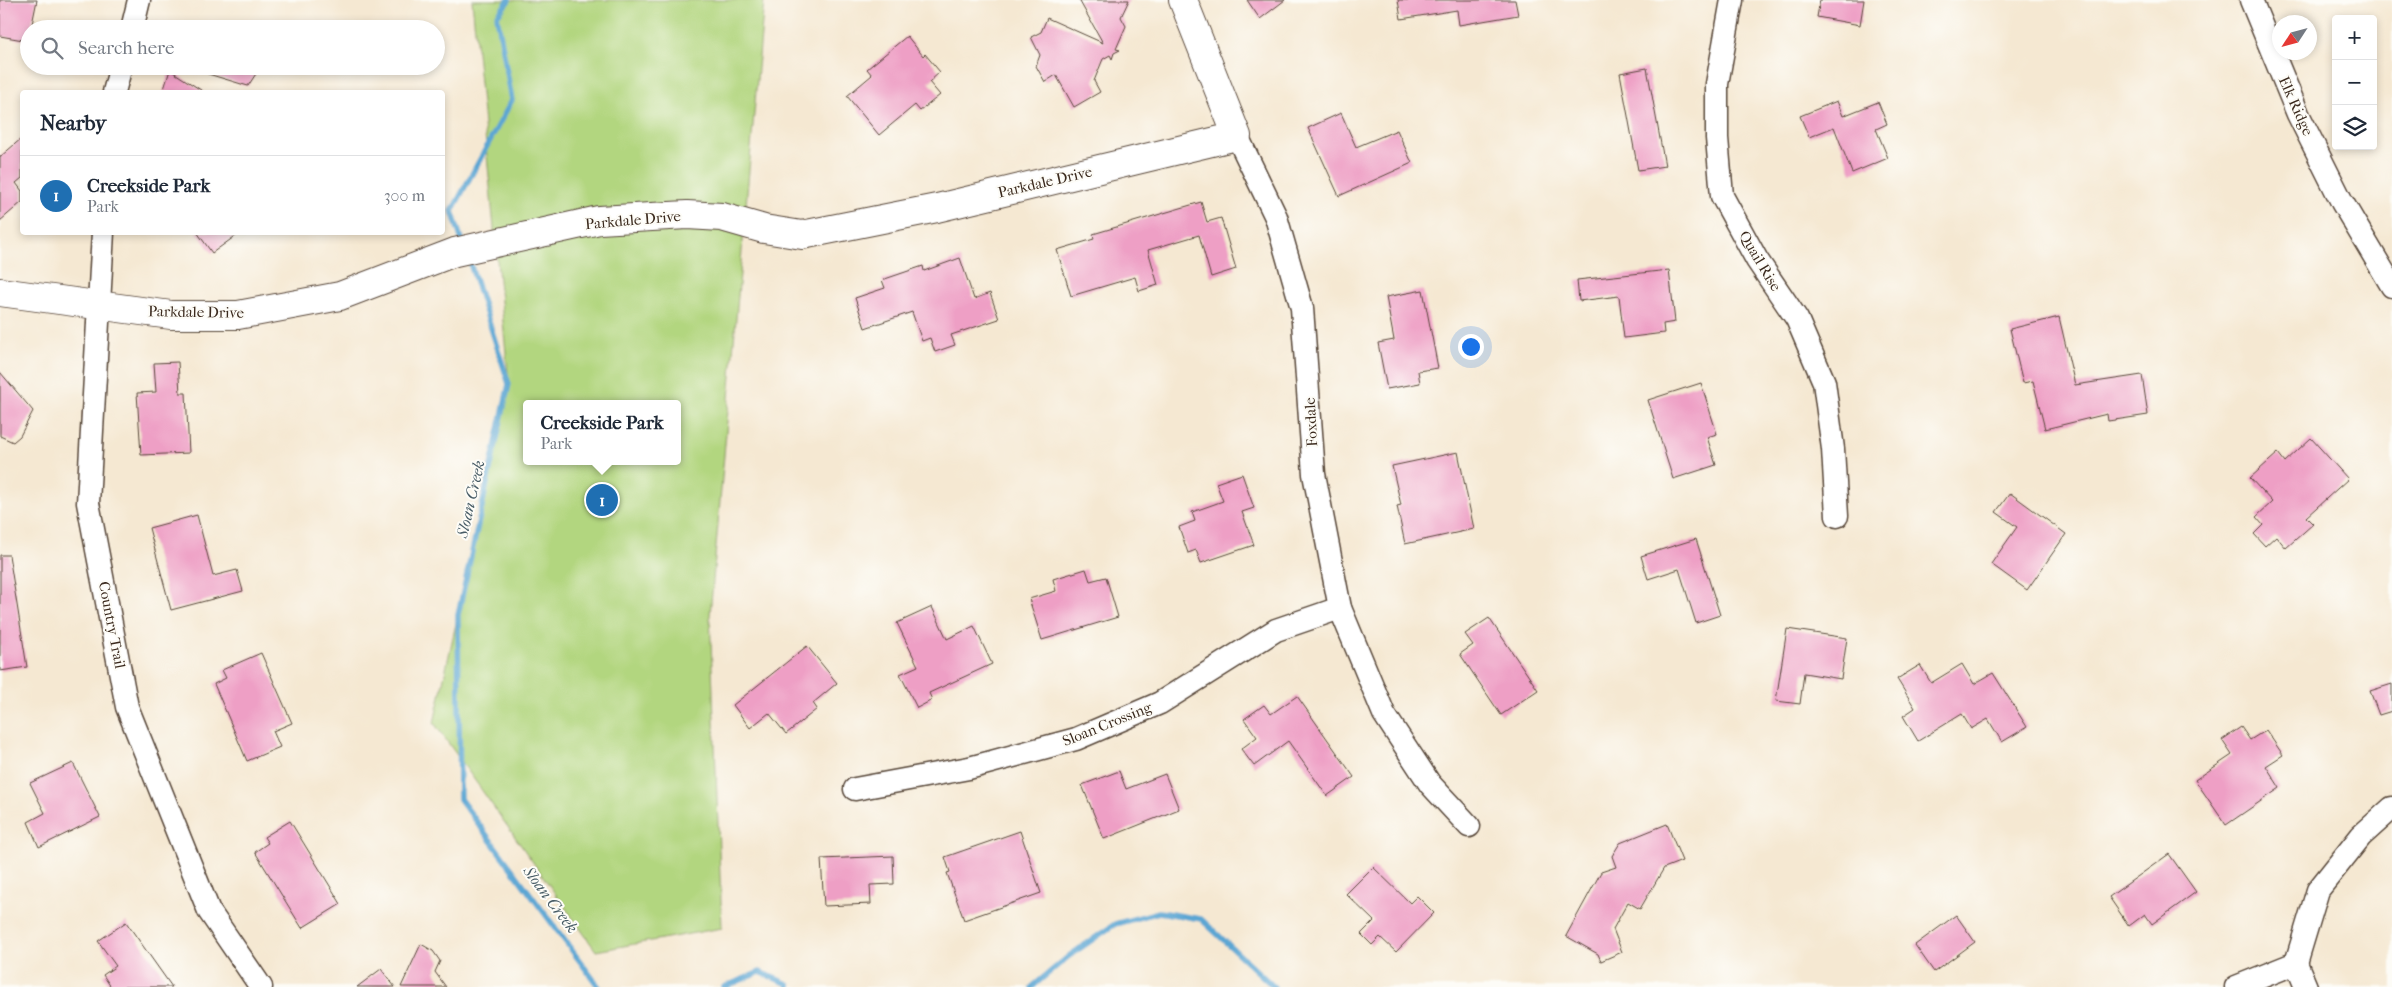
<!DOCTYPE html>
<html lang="en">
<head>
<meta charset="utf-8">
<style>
  :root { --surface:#fff; --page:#f6f6f7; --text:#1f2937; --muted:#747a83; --line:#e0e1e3; --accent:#1f6fb2 }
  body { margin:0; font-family:"IM FELL French Canon",serif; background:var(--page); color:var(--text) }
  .controls { position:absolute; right:15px; top:15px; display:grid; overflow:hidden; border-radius:5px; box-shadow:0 2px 8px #0003 }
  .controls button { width:45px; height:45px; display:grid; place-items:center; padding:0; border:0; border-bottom:1px solid var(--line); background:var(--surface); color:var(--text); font:25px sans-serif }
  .compass { position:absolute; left:2272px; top:15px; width:45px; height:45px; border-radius:50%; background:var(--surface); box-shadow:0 2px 8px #0003; rotate:234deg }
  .you { position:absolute; left:1470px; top:346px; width:18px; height:18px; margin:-12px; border:4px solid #fff; border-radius:50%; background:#1a73e8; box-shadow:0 0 0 8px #1a73e833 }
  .badge { display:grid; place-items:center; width:32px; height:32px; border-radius:50%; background:var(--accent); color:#fff; font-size:16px; font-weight:700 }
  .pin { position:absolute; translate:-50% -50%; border:2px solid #fff; box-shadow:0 1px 5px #0006 }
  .popup { position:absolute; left:523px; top:400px; width:158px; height:65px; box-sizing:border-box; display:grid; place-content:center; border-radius:5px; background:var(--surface); filter:drop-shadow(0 1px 4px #0005); font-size:16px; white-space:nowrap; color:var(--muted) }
  .popup b { font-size:19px; color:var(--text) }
  .popup::after { content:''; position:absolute; left:50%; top:100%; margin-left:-10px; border:10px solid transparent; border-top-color:var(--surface) }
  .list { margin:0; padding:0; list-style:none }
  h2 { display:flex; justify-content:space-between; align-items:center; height:65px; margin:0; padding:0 20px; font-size:21px }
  h2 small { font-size:16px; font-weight:400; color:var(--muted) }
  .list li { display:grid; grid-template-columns:32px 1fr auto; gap:15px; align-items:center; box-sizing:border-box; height:80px; padding:0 20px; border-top:1px solid var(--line) }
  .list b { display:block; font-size:19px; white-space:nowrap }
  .list p { margin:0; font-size:16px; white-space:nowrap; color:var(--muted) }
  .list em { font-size:16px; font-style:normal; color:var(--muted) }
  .icon { flex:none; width:28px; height:28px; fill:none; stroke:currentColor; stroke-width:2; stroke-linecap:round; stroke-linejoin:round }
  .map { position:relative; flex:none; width:2392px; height:987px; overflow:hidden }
  .search { position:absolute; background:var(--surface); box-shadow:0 2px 8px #0003; left:20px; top:20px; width:425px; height:55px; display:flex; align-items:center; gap:12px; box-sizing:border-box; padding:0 18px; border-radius:28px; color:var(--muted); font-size:19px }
  .panel { position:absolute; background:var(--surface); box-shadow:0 2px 8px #0003; left:20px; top:90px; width:425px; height:145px; border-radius:5px }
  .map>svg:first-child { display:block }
  .green { fill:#b2d67f; stroke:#76804e; fill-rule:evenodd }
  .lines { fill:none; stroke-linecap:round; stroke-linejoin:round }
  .stream { stroke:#5ba6d3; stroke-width:5.5 }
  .building { fill:#ee9fc5 }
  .street-casing { stroke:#574639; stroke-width:25 }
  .secondary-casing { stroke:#574639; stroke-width:30 }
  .street { stroke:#fff; stroke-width:22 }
  .secondary { stroke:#fff; stroke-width:28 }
  .labels { text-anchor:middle; stroke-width:4; stroke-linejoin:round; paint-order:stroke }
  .street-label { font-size:15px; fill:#3b2a1e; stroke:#fdfcf7 }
  .water-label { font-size:16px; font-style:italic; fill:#485c66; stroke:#fdfcf7 }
</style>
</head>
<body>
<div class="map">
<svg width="2392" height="987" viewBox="0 0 2392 987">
  <rect width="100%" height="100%" fill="#fdfcf7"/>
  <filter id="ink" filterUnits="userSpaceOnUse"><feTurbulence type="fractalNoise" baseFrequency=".02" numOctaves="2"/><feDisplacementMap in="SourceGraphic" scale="10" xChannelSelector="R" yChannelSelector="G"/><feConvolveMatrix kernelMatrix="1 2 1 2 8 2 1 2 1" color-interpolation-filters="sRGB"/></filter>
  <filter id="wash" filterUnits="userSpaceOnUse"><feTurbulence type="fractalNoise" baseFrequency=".0096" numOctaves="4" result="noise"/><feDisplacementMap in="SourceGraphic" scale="20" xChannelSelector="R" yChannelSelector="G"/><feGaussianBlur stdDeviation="1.12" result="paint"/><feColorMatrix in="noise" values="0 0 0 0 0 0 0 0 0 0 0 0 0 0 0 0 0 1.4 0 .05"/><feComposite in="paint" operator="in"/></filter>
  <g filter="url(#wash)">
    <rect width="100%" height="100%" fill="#f5e8d2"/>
    <!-- green -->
    <path class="green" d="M 472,0 L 764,0 L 710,615 L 722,928 L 596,951 L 434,723 L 509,384 ZM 527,404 L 677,404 L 677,461 L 527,461 Z"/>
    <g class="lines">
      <!-- stream -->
      <g class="stream">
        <polyline points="463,244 452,211 512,100 497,16 509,0"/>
        <polyline points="468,257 509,384 458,615 460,799 599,987"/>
        <polyline points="724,987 760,972 788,984 789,987"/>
        <polyline points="1032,987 1069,956 1115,924 1159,912 1201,919 1274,987"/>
      </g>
    </g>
    <g id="blocks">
      <!-- building -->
      <g class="building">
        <polygon points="0,0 37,0 31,29 29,29 29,41 0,36"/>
        <polygon points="1079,0 1129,0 1121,17 1126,26 1116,49 1120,50 1114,53 1112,59 1110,55 1103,59 1094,81 1100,92 1074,107 1056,75 1045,82 1036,66 1040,55 1031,37 1041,32 1047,18 1103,43"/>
        <polygon points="1247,0 1285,0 1260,19"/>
        <polygon points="1398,0 1515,0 1518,15 1459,25 1457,10 1401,19"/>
        <polygon points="1820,0 1864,0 1860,25 1817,17"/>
        <polygon points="907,36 923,56 925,54 940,72 929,82 940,95 920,111 915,105 879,135 847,96 872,75 867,69"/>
        <polygon points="196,66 261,66 248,86 195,70"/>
        <polygon points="1647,68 1665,166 1638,170 1620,73"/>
        <polygon points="170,70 204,92 163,92"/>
        <polygon points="1837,101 1843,116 1878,102 1887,124 1876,129 1888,158 1852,173 1834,127 1809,137 1800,116"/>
        <polygon points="1341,113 1356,147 1397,130 1412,163 1339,196 1308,128"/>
        <polygon points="22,138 22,178 16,183 22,191 22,202 0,221 0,157"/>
        <polygon points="1201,202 1207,222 1221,218 1236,269 1211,277 1199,235 1148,250 1158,285 1139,291 1135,277 1071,296 1057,250 1094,239 1093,234"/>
        <polygon points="197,232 241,232 212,253"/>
        <polygon points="960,258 974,299 990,293 999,319 951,335 955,345 935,352 930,338 922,341 912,312 865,328 855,298 885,288 882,280 923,266 924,271"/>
        <polygon points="1669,270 1675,322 1663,324 1664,333 1624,338 1619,296 1579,301 1577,280"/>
        <polygon points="1423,290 1438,368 1418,371 1420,383 1387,389 1378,343 1394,340 1386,297"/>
        <polygon points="2059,317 2075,385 2142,375 2148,415 2108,421 2107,414 2045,429 2033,381 2023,383 2010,329"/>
        <polygon points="178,362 180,393 186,393 189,453 141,455 137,393 156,392 154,363"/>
        <polygon points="0,372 33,411 20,436 13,442 0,436"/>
        <polygon points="1701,383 1717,434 1707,437 1716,465 1673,479 1648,400"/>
        <polygon points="2311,438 2348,479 2306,517 2313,524 2286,548 2276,536 2265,546 2254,534 2263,525 2256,517 2272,502 2250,478 2278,453 2285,462"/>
        <polygon points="1458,452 1474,529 1405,544 1397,506 1401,505 1392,466"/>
        <polygon points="1242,474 1254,508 1242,512 1254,545 1201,563 1196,550 1188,553 1179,527 1195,521 1192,512 1223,501 1216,483"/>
        <polygon points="2010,493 2066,534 2027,590 1991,564 2017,527 1996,512"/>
        <polygon points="197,515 213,576 237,570 243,591 171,610 149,528"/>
        <polygon points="1696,539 1720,615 1696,623 1679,569 1648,579 1641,556"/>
        <polygon points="0,555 9,555 27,667 0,671"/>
        <polygon points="1086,569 1090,581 1106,577 1118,617 1042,640 1029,599 1056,591 1053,579"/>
        <polygon points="932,607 947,639 974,626 992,664 929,693 932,700 917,708 900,674 918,666 897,623"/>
        <polygon points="1489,618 1538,690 1501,715 1460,654 1473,645 1465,634"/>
        <polygon points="1787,629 1847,638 1841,679 1804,673 1800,704 1776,701"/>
        <polygon points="807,646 837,683 813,703 817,709 786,734 769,713 750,728 733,705"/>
        <polygon points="261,653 292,723 273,731 280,747 247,761 214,684 226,678 222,670"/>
        <polygon points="1962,664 1974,684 1993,673 2027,727 2002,742 1988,719 1971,729 1962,714 1918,741 1903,716 1915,708 1897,679 1920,665 1931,683"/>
        <polygon points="2392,684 2392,711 2379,715 2370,691"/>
        <polygon points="1297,696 1354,777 1327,796 1288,741 1254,766 1241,749 1257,737 1244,719 1264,705 1271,714"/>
        <polygon points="2241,727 2250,740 2266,730 2283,755 2266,766 2280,788 2226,825 2195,780 2232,755 2222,740"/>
        <polygon points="73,763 100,817 39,847 28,822 45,813 30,783"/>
        <polygon points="1119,771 1126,789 1165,774 1179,809 1104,839 1082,785"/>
        <polygon points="290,821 341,904 302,928 255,852 268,843 264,837"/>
        <polygon points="1667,824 1682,861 1664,868 1640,909 1628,902 1613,929 1622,952 1601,961 1598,954 1566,936 1601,872 1616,867 1612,856 1620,843"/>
        <polygon points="1020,831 1041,893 964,920 947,873 950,872 945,857"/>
        <polygon points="2169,854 2196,892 2152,924 2145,914 2129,926 2109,897"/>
        <polygon points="893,856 894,884 870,885 871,904 824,906 821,859"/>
        <polygon points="1373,867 1410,903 1417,896 1434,913 1396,952 1380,937 1372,945 1361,934 1374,921 1346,894"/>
        <polygon points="1956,915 1975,942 1934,972 1915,945"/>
        <polygon points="126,922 172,987 111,987 103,975 116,966 98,941"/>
        <polygon points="421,944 433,951 440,961 435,972 446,987 401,987"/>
        <polygon points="381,969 395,987 357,987"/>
      </g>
    </g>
  </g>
  <g filter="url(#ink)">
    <use href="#blocks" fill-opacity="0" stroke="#574639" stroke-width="1"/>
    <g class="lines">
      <!-- street casing -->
      <g class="street-casing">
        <g id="street">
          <polyline points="1732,0 1717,84 1717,138 1722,196 1757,260 1797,319 1824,382 1833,449 1837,516"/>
          <polyline points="2251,0 2298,114 2342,202 2392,286"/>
          <polyline points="132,29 139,0"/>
          <polyline points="114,92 121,66"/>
          <polyline points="1237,136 1276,217 1302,308 1314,474 1340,608 1384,714 1430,784 1469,826"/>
          <polyline points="103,232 88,503 127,707 209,911 261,987"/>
          <polyline points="855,789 969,768 1076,739 1160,703 1276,630 1340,608"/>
          <polyline points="2296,963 2318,890 2361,836 2392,808"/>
          <polyline points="2296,963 2306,987"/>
          <polyline points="2236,987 2296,963"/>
        </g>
      </g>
      <!-- secondary casing -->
      <g class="secondary-casing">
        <polyline id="secondary" points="0,292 171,315 238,315 340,296 455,252 599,220 687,215 722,217 764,229 802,235 937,208 1237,136 1183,0"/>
      </g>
      <!-- street -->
      <use href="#street" class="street"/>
      <!-- secondary -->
      <use href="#secondary" class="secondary"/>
    </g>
  </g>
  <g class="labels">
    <!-- street labels -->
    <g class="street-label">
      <text transform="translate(2296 106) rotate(66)" y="5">Elk Ridge</text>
      <text transform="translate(1045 182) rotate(-13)" y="5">Parkdale Drive</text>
      <text transform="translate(633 220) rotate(-5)" y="5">Parkdale Drive</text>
      <text transform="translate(1760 261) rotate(59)" y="5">Quail Rise</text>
      <text transform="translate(196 312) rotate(1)" y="5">Parkdale Drive</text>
      <text transform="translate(1311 422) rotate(-93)" y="5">Foxdale</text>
      <text transform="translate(112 625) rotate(79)" y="5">Country Trail</text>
      <text transform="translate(1107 724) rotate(-22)" y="5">Sloan Crossing</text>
    </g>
    <!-- water labels -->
    <g class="water-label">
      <text transform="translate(470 499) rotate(-77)" y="6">Sloan Creek</text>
      <text transform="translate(551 899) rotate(53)" y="6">Sloan Creek</text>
    </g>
  </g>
</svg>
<div class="controls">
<button>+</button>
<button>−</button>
<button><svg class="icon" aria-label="layers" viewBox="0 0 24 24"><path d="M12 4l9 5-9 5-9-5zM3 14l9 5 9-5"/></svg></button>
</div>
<svg class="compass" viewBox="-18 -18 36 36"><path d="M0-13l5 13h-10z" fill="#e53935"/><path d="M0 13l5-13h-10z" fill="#747a83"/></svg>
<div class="you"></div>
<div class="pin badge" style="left:602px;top:500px">1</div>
<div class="popup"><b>Creekside Park</b>Park</div>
<div class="search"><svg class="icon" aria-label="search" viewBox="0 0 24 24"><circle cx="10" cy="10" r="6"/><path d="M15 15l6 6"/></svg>Search here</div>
<section class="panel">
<h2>Nearby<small></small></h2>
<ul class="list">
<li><span class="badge">1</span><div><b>Creekside Park</b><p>Park</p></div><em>300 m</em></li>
</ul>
</section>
</div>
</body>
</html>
